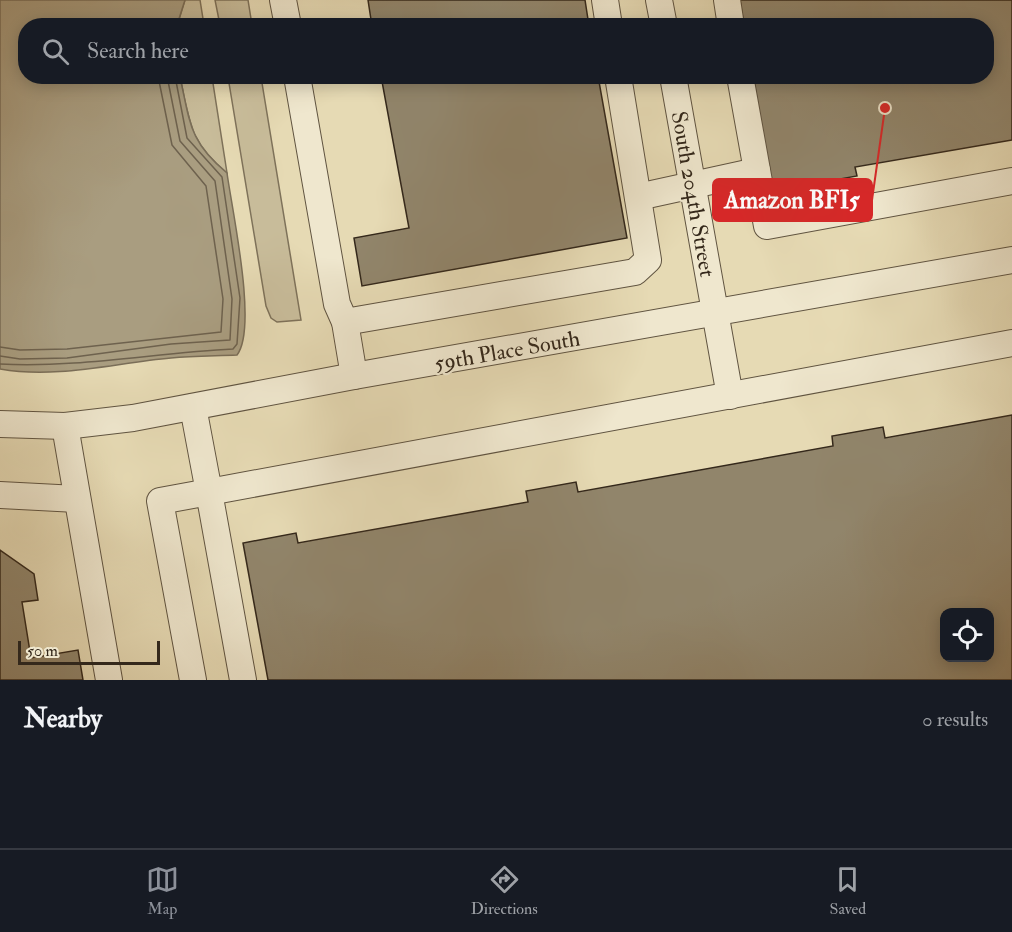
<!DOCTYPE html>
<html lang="en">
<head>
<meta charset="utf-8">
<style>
  :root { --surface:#171b24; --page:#20242c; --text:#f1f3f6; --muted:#9ea1a6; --line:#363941; --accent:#8c9099 }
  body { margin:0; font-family:"IM FELL Double Pica",serif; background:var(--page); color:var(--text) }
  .controls { position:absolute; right:18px; bottom:18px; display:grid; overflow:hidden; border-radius:12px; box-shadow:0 3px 15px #0003 }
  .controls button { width:54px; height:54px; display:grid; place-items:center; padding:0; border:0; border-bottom:2px solid var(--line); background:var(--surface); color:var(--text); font:30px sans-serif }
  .scale { position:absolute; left:18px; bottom:15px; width:142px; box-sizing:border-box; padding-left:6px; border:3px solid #34281b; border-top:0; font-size:16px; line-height:21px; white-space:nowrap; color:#34281b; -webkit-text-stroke:4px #efe7ce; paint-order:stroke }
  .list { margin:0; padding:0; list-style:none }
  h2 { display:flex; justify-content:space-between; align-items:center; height:78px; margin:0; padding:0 24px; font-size:26px }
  h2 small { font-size:20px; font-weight:400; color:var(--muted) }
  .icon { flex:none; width:33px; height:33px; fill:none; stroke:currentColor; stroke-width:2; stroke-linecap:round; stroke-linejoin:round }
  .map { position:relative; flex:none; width:1012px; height:680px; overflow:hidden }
  .search { position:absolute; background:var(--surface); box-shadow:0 3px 15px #0003; left:18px; right:18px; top:18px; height:66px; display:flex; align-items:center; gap:15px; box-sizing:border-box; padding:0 21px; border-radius:24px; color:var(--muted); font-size:22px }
  .sheet { height:168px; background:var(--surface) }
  nav { display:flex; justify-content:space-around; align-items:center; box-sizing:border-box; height:84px; border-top:2px solid var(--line); background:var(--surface); font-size:16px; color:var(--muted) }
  nav a { display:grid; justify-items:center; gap:3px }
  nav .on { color:var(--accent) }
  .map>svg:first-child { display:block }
  .green { fill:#c8bc9a; stroke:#7e725a; stroke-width:1.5 }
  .water { fill:#a99d80; stroke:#7a6e58; stroke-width:1.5 }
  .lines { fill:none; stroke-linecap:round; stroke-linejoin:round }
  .shore { stroke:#6e624e; stroke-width:1.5 }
  .building { fill:#91856b; stroke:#34281b; stroke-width:1.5; fill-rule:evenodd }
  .minor-casing { stroke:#605441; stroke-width:28 }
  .minor { stroke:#efe7ce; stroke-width:26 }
  .labels { text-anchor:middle; stroke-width:4.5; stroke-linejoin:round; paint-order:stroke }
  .street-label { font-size:22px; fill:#34281b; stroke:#efe7ce }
  .leader { fill:none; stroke:#d62828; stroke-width:2 }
  .callout-dot { fill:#d62828; stroke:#efe7ce; stroke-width:2 }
  .callout { fill:#d62828; stroke:#d62828; stroke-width:2 }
  .callout-label { font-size:24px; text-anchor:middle; font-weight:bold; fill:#fff }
</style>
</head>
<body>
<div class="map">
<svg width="1012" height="680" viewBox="0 0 1012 680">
  <rect width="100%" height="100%" fill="#e6dab4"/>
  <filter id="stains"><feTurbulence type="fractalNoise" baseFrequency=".00333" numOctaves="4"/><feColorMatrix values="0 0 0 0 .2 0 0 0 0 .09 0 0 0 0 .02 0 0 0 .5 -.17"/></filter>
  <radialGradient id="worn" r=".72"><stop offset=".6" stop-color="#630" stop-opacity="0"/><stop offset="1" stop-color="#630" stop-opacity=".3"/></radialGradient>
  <!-- green -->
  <g class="green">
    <polygon points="185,0 200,0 204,25 177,26"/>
    <polygon points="215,0 248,0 252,25 220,25"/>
    <path d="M 180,77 L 212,77 L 227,173 C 189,142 190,122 180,77 Z"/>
    <polygon points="228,77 261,77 301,320 277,322 271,318 266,306"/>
  </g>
  <!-- water -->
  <path class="water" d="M 0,0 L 185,0 L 177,25 L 26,26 L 26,76 L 180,77 C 190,122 189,142 227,173 C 232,210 258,328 237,355 C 215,356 193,356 171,358 C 114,363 57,379 0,369 Z"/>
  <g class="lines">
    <!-- shore -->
    <g class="shore">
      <polyline points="0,347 20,350 67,349 221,332 223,299 206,186 172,145 158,76"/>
      <polyline points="0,356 20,359 67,358 171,344 230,340 232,299 215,181 180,141 167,76"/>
      <path d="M 0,364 C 79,368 154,353 233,349 L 237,344 L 240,298 L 222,177 L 187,138 L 175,76"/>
    </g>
  </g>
  <!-- building -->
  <g class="building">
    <polygon points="368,0 585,0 589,26 372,26"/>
    <polygon points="740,0 1012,0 1012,140 855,167 857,176 773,191 753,76 986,76 986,26 744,26"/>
    <polygon points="381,76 598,76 627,238 362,286 354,238 409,228"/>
    <path d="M 1012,415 L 1012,680 L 268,680 L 243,543 L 296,533 L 298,543 L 528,502 L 526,491 L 576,482 L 578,492 L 833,446 L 832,436 L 883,427 L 885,438 ZM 944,612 L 990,612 L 990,658 L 944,658 Z"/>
    <polygon points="0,550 34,574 38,600 22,602 31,658 78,650 83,680 0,680"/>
  </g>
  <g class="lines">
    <!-- minor casing -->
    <g class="minor-casing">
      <g id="minor">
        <polyline points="283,0 288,26"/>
        <polyline points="605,0 609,26"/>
        <polyline points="659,0 664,26"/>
        <polyline points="727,0 731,26"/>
        <polyline points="297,76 337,304 345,322 354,376"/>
        <polyline points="673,76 730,396"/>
        <polyline points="740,76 767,226 1012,181"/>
        <polyline points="638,197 757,171"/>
        <polyline points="345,322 635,272 648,260 618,76"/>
        <polyline points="193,407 209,492 1012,343"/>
        <polyline points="0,424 65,426 133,418 354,376 1012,260"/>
        <polyline points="65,426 109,680"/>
        <polyline points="0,495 77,499"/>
        <polyline points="193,680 160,501 209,492 243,680"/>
      </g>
    </g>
    <!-- minor -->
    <use href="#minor" class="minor"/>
  </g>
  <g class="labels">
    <!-- street labels -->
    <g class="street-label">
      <text transform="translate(694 194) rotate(80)" y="8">South 204th Street</text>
      <text transform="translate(507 350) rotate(-10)" y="8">59th Place South</text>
    </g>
  </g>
  <!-- callouts -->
  <path class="leader" d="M885 108L872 200"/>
  <circle class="callout-dot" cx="885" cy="108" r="6"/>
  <rect class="callout" x="713" y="179" width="159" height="42" rx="6"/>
  <g class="callout-label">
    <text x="792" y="208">Amazon BFI5</text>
  </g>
  <rect width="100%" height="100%" filter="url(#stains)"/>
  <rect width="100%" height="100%" fill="url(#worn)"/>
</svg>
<div class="controls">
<button><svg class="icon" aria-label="locate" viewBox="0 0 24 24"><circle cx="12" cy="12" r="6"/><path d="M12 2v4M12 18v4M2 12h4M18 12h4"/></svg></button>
</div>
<div class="scale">50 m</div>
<div class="search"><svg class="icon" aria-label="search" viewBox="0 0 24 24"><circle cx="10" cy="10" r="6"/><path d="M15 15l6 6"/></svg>Search here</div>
</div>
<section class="sheet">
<h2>Nearby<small>0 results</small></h2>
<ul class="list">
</ul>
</section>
<nav>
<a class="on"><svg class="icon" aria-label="map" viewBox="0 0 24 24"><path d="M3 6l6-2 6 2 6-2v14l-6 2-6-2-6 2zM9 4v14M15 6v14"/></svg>Map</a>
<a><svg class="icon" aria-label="directions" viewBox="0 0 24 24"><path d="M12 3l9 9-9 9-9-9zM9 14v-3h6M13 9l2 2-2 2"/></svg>Directions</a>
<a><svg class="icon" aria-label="saved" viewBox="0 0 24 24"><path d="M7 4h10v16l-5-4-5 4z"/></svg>Saved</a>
</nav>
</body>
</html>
